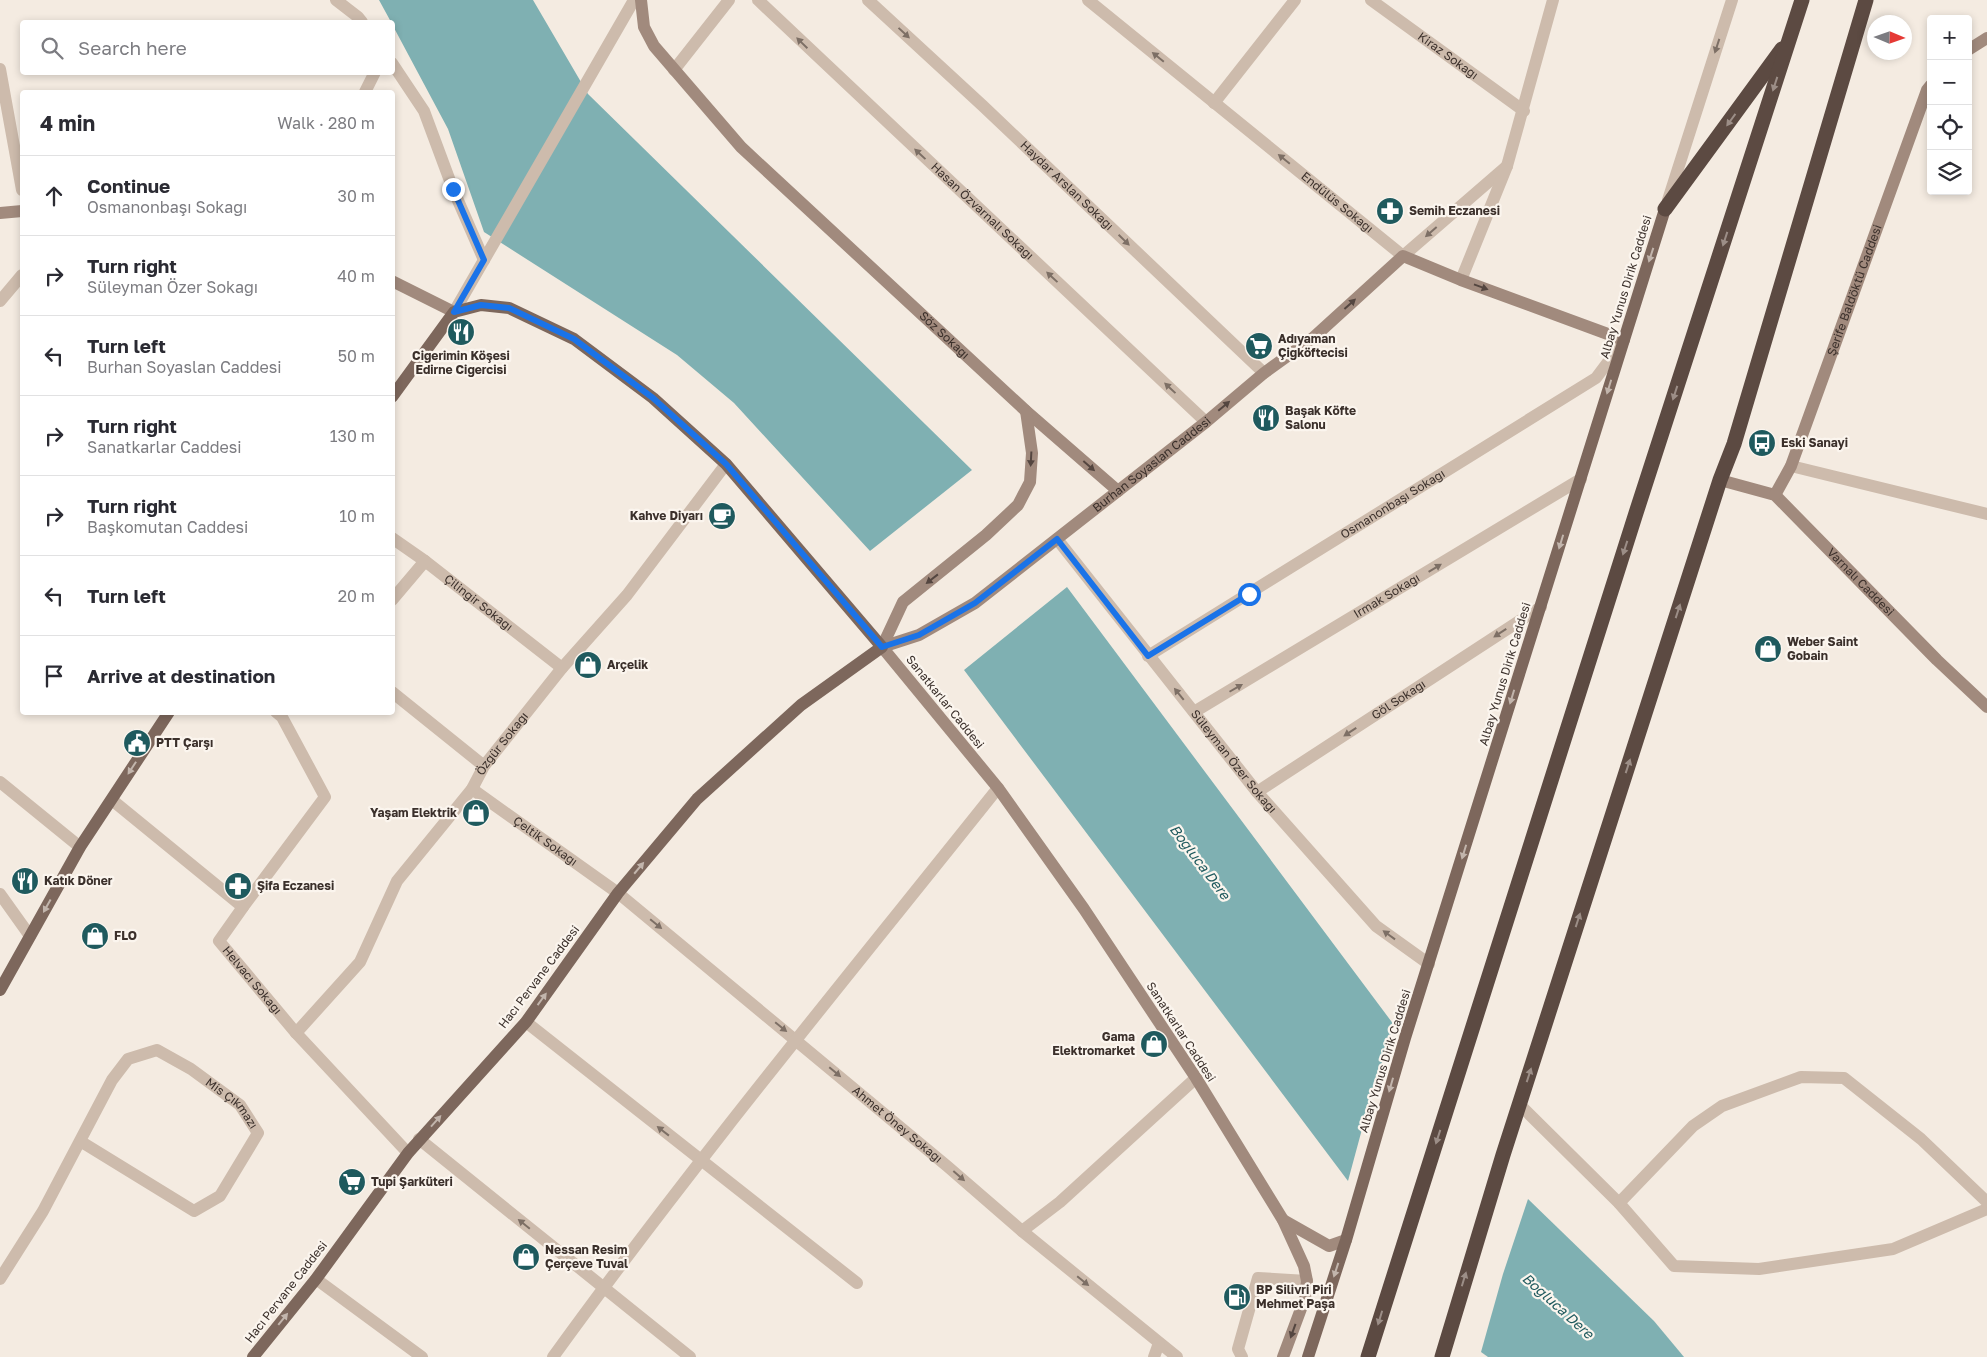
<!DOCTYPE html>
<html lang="en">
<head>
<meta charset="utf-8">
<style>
  :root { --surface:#fff; --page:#f2f2f3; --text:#2b2b33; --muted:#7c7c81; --line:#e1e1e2 }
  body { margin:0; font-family:"Golos Text",sans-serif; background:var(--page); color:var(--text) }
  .controls { position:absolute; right:15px; top:15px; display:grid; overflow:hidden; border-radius:5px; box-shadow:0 2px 8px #0003 }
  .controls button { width:45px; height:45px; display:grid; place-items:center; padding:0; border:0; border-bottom:1px solid var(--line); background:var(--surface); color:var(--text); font:25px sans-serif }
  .compass { position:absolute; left:1867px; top:15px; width:45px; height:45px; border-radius:50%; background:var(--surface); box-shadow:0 2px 8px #0003; rotate:92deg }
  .stop { position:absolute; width:15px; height:15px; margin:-11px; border:4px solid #1a73e8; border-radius:50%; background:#fff }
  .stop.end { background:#1a73e8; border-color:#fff; box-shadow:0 1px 5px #0008 }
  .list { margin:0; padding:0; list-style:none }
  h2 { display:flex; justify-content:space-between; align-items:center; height:65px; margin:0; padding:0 20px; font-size:21px }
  h2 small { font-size:16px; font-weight:400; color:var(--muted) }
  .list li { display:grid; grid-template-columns:32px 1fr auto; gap:15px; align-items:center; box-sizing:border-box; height:80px; padding:0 20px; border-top:1px solid var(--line) }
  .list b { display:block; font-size:19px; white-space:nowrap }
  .list p { margin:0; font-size:16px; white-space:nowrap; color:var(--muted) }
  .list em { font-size:16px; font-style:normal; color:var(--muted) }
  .icon { flex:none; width:28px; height:28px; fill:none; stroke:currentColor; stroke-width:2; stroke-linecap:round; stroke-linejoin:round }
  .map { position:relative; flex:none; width:1987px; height:1357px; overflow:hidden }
  .search { position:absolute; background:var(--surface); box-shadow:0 2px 8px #0003; left:20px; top:20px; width:375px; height:55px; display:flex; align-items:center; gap:12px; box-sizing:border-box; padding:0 18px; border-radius:5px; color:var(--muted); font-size:19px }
  .panel { position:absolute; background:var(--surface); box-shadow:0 2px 8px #0003; left:20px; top:90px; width:375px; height:625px; border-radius:5px }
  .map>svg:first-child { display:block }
  .water { fill:#7fb0b2 }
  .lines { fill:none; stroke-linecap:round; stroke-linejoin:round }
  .lane { stroke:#cdbbac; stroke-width:12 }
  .street { stroke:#cdbbac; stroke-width:12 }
  .secondary { stroke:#a18a7d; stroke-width:12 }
  .primary { stroke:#7d675c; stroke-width:12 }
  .highway { stroke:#5c4a42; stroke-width:15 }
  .oneway { fill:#7d6f65 }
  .oneway2 { fill:#9c8e87 }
  .oneway3 { fill:#c2b5ac }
  .oneway4 { fill:#544640 }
  .route { stroke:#1a73e8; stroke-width:6 }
  .labels { text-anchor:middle; stroke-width:4.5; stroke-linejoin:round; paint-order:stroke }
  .street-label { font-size:12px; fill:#3b302b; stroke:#fbf5ee }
  .poi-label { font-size:12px; font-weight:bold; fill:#3b302b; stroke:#fbf5ee; text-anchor:start }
  .water-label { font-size:14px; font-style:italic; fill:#1f5a5e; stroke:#fbf5ee }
</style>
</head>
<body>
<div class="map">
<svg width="1987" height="1357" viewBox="0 0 1987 1357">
  <rect width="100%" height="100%" fill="#f4ebe1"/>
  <!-- water -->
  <g class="water">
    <polygon points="379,0 533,0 588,94 972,470 870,551 734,403 677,355 484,232 448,129 393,26 392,22 391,22"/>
    <polygon points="1067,587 1394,1025 1368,1107 1348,1181 964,670"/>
    <polygon points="1528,1199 1654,1321 1684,1357 1488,1357 1481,1352 1503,1274"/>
  </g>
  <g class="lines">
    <!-- lane -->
    <g class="lane">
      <polyline points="1791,466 1987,514"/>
      <polyline points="1242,1357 1238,1349 1258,1278 1307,1281"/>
    </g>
    <!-- street -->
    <g class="street">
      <polyline points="336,0 358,17 362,22"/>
      <path id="s1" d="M 758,0 L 1206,422"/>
      <path id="s2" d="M 868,0 L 983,106 L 1264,373"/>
      <path id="s3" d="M 1088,0 L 1403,256 L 1507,166"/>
      <path id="s4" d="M 1371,0 L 1524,111"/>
      <polyline points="392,63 424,111 453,189 484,260"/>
      <polyline points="0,69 22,190"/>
      <polyline points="674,70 729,0"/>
      <polyline points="365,92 375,72"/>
      <polyline points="1214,103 1295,0"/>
      <polyline points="1668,200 1732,0"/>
      <polyline points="1461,280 1507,166 1553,0"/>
      <polyline points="0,301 22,275"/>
      <polyline points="454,312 634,0"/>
      <path id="s5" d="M 392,538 L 425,561 L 562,668"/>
      <path id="s6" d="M 1057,539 L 1257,792 L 1376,926 L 1429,964"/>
      <polyline points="392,600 425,561"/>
      <path id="s7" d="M 1148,656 L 1596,378 L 1623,342"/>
      <polyline points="392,692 484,766"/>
      <path id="s8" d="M 1194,712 L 1581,479"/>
      <polyline points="0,782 80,847"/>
      <path id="s9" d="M 472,789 L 618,893 L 947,1166 L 1022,1231 L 1177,1357"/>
      <path id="s10" d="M 1257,792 L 1541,607"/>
      <path id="s11" d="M 112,800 L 243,907 L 219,941 L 296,1033 L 408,1153"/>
      <polyline points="0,894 30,936"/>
      <polyline points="243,907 325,797 282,717 276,712"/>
      <polyline points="526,1022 857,1283"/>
      <path id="s12" d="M 296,1033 L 360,962 L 397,881 L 472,789 L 484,766 L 562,668 L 627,595 L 726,464"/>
      <polyline points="1519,1104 1619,1203 1674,1266 1759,1269 1893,1249 1987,1209"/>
      <polyline points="419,1139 690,1357"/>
      <polyline points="1619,1203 1693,1126 1722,1106 1801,1077 1844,1078 1921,1139 1987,1202"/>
      <polyline points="1022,1231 1060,1202 1196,1078"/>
      <path id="s13" d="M 0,1279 L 43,1211 L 112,1080 L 128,1059 L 157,1050 L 191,1069 L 240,1105 L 258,1133 L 220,1196 L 194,1211 L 80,1141"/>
      <polyline points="316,1279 422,1357"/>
      <path d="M 553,1357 C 694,1162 848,976 998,788"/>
      <polyline points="1154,1357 1159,1343"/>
    </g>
    <!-- secondary -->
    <g class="secondary">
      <path id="s14" d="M 641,0 L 644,27 L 654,46 L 741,147 L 1026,411 L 1118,491"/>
      <polyline points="1968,50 1987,38"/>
      <polyline points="0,213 22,211"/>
      <polyline points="392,281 454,312"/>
      <path id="s15" d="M 1720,480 L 1775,495 L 1937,660 L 1987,707"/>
      <path id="s16" d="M 1775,495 L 1791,466 L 1927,90 L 1931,85"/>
      <path id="s17" d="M 882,647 L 919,635 L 975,603 L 1206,422 L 1264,373 L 1314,337 L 1403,256 L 1461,280 L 1624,340"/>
      <polyline points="882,647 998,788 1084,909 1196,1078 1283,1220 1304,1266 1307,1281 1305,1298 1283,1357"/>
      <polyline points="882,647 903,602 986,535 1018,505 1030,482 1032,453 1026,411"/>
      <polyline points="1283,1220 1329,1246 1346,1240"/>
    </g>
    <!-- primary -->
    <g class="primary">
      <polyline points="0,990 80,847 169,712"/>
      <polyline points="253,1357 316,1279 408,1153 526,1022 618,893 697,799 801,705 882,647 726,464 653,398 574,339 509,308 481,305 454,312 392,397"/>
      <polyline points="1308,1357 1346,1240 1405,1038 1665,209"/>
    </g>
    <!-- highway -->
    <g class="highway">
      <polyline points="1665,209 1782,49"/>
      <polyline points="1368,1357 1636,513 1802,0"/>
      <polyline points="1442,1357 1503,1155 1720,480 1734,444 1866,0"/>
    </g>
  </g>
  <!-- one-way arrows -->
  <defs><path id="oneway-solid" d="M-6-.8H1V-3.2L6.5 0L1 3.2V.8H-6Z" transform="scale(1.25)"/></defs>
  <g class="oneway">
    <use href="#oneway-solid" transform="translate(904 33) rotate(43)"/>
    <use href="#oneway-solid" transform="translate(802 43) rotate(-136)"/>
    <use href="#oneway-solid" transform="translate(1717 46) rotate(108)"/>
    <use href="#oneway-solid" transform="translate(1158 57) rotate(-141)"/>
    <use href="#oneway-solid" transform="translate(920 154) rotate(-137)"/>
    <use href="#oneway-solid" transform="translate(1284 159) rotate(-141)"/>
    <use href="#oneway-solid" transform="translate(1431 232) rotate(139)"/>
    <use href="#oneway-solid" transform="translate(1124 240) rotate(44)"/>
    <use href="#oneway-solid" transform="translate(1052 277) rotate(-137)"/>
    <use href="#oneway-solid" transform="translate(1170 388) rotate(-137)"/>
    <use href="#oneway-solid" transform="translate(1435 568) rotate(-31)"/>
    <use href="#oneway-solid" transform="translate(1500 633) rotate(147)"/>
    <use href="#oneway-solid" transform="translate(1236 688) rotate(-30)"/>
    <use href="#oneway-solid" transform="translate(1179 694) rotate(-129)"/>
    <use href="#oneway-solid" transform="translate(1350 732) rotate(147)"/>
    <use href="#oneway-solid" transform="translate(656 924) rotate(39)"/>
    <use href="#oneway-solid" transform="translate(1389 935) rotate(-144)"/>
    <use href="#oneway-solid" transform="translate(781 1027) rotate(39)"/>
    <use href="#oneway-solid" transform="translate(835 1072) rotate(40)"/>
    <use href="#oneway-solid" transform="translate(663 1131) rotate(-142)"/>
    <use href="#oneway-solid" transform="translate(959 1176) rotate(41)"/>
    <use href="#oneway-solid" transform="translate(524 1224) rotate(-141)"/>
    <use href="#oneway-solid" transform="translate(1083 1281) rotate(39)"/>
  </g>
  <g class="oneway2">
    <use href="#oneway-solid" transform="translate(1775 84) rotate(108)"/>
    <use href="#oneway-solid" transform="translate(1731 120) rotate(126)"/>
    <use href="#oneway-solid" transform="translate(1725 239) rotate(108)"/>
    <use href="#oneway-solid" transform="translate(1675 393) rotate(108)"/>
    <use href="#oneway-solid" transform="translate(1625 548) rotate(108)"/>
    <use href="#oneway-solid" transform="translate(1678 611) rotate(-72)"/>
    <use href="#oneway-solid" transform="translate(1628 766) rotate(-72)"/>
    <use href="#oneway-solid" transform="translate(1578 920) rotate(-72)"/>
    <use href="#oneway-solid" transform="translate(1529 1075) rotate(-72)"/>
    <use href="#oneway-solid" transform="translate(1438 1137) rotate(108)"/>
    <use href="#oneway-solid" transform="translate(1464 1279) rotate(-73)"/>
    <use href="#oneway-solid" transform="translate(1380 1318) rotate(107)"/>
  </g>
  <g class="oneway3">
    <use href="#oneway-solid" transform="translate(1651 255) rotate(108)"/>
    <use href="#oneway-solid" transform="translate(1609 387) rotate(107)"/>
    <use href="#oneway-solid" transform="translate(1561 542) rotate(107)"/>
    <use href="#oneway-solid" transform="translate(1512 697) rotate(107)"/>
    <use href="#oneway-solid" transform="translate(132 768) rotate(123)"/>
    <use href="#oneway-solid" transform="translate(1464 852) rotate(107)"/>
    <use href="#oneway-solid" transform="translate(639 868) rotate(-50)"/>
    <use href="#oneway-solid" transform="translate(47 906) rotate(119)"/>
    <use href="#oneway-solid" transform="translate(542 999) rotate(-54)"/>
    <use href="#oneway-solid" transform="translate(1391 1085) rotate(106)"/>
    <use href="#oneway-solid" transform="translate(436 1121) rotate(-48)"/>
    <use href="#oneway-solid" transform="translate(1336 1270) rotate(108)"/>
    <use href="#oneway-solid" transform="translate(283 1319) rotate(-51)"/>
  </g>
  <g class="oneway4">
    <use href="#oneway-solid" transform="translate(1481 287) rotate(20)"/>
    <use href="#oneway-solid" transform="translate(1350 304) rotate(-42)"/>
    <use href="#oneway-solid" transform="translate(1224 406) rotate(-40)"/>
    <use href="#oneway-solid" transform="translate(1031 459) rotate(93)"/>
    <use href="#oneway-solid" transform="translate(1089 466) rotate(41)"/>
    <use href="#oneway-solid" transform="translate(932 579) rotate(142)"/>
    <use href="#oneway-solid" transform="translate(1293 1331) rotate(110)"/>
  </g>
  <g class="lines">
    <!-- route -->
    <polyline class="route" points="453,189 484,260 454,312 481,305 509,308 574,339 653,398 726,464 882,647 919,635 975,603 1057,539 1148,656 1249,594"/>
  </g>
  <!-- icons -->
  <defs>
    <g id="pharmacy-disc" transform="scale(1.4375)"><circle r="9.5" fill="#1f5a5e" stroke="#fbf5ee"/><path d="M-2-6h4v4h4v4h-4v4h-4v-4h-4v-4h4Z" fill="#fff"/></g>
    <g id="restaurant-disc" transform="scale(1.4375)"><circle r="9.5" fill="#1f5a5e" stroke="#fbf5ee"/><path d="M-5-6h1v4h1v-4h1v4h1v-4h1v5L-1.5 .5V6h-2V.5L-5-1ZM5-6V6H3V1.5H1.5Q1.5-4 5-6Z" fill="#fff"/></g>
    <g id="supermarket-disc" transform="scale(1.4375)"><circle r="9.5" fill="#1f5a5e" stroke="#fbf5ee"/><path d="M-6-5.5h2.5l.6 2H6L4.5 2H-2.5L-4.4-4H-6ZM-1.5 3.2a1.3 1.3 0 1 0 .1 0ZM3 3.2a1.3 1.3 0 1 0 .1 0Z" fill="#fff"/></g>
    <g id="bus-disc" transform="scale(1.4375)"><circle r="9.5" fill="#1f5a5e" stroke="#fbf5ee"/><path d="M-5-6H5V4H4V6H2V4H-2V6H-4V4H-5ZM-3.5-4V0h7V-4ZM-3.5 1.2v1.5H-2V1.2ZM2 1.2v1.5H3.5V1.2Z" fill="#fff"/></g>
    <g id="cafe-disc" transform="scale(1.4375)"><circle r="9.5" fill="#1f5a5e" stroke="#fbf5ee"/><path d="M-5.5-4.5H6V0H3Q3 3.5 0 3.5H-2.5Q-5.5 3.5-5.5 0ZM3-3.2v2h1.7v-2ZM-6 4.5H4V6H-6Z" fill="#fff"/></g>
    <g id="shop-disc" transform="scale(1.4375)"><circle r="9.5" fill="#1f5a5e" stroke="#fbf5ee"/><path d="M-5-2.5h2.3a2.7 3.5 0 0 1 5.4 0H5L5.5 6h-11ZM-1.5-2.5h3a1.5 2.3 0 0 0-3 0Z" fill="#fff"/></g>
    <g id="civic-disc" transform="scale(1.4375)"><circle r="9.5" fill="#1f5a5e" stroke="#fbf5ee"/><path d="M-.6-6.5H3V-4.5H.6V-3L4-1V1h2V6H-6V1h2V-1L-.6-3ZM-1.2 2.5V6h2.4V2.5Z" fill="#fff"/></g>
    <g id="fuel-disc" transform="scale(1.4375)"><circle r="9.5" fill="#1f5a5e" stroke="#fbf5ee"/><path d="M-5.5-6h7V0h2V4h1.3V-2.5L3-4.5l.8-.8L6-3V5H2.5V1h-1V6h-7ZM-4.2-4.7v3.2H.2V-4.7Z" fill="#fff"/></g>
  </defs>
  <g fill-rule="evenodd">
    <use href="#pharmacy-disc" x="1390" y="211"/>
    <use href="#restaurant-disc" x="461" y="332"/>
    <use href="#supermarket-disc" x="1259" y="346"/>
    <use href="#restaurant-disc" x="1266" y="418"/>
    <use href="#bus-disc" x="1762" y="443"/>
    <use href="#cafe-disc" x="722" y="516"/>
    <use href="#shop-disc" x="1768" y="649"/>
    <use href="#shop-disc" x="588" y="665"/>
    <use href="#civic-disc" x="137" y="743"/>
    <use href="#shop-disc" x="476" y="813"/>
    <use href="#restaurant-disc" x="25" y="881"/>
    <use href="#pharmacy-disc" x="238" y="886"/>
    <use href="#shop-disc" x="95" y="936"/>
    <use href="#shop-disc" x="1154" y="1044"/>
    <use href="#supermarket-disc" x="352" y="1182"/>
    <use href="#shop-disc" x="526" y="1257"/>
    <use href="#fuel-disc" x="1237" y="1297"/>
  </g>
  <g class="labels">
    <!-- street labels -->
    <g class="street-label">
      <text dy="4" stroke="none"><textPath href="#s4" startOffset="95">Kiraz Sokağı</textPath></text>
      <text dy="4" stroke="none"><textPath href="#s2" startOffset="272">Haydar Arslan Sokağı</textPath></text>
      <text dy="4" stroke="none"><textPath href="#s3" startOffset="321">Endülüs Sokağı</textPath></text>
      <text dy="4" stroke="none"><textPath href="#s1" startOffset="308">Hasan Özvarnalı Sokağı</textPath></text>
      <text transform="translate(1626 287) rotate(-73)" y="4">Albay Yunus Dirik Caddesi</text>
      <text dy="4" stroke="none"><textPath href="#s16" startOffset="220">Şerife Baldöktü Caddesi</textPath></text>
      <text dy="4" stroke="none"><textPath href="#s14" startOffset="459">Söz Sokağı</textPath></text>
      <text dy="4" stroke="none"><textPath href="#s17" startOffset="328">Burhan Soyaslan Caddesi</textPath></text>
      <text dy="4" stroke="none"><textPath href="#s7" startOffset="288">Osmanonbaşı Sokağı</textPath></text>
      <text dy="4" stroke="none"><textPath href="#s15" startOffset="179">Varnalı Caddesi</textPath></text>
      <text dy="4" stroke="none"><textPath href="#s8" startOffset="225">Irmak Sokağı</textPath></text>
      <text dy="4" stroke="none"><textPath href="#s5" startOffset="108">Çilingir Sokağı</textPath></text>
      <text transform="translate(1505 674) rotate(-73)" y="4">Albay Yunus Dirik Caddesi</text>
      <text dy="4" stroke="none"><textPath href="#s10" startOffset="169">Göl Sokağı</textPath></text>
      <text transform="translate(945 702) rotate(51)" y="4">Sanatkarlar Caddesi</text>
      <text dy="4" stroke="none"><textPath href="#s12" startOffset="358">Özgür Sokağı</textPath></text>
      <text dy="4" stroke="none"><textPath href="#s6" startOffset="284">Süleyman Özer Sokağı</textPath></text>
      <text dy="4" stroke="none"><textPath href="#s9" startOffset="90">Çeltik Sokağı</textPath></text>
      <text transform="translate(539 977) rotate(-53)" y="4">Hacı Pervane Caddesi</text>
      <text dy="4" stroke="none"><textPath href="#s11" startOffset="262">Helvacı Sokağı</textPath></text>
      <text transform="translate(1181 1032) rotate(57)" y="4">Sanatkarlar Caddesi</text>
      <text transform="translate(1385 1061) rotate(-73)" y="4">Albay Yunus Dirik Caddesi</text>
      <text dy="4" stroke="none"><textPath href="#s13" startOffset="378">Mis Çıkmazı</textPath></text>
      <text dy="4" stroke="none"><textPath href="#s9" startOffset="542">Ahmet Öney Sokağı</textPath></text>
      <text transform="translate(286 1292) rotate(-52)" y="4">Hacı Pervane Caddesi</text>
    </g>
    <!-- poi labels -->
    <g class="poi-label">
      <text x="1409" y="215">Semih Eczanesi</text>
      <text x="1278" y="343">Adıyaman<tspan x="1278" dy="14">Çiğköftecisi</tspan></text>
      <text x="461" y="360" text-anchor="middle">Ciğerimin Köşesi<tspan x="461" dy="14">Edirne Ciğercisi</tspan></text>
      <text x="1285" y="415">Başak Köfte<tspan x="1285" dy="14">Salonu</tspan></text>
      <text x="1781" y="447">Eski Sanayi</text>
      <text x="703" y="520" text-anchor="end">Kahve Diyarı</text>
      <text x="1787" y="646">Weber Saint<tspan x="1787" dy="14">Gobain</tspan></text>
      <text x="607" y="669">Arçelik</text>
      <text x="156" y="747">PTT Çarşı</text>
      <text x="457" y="817" text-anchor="end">Yaşam Elektrik</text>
      <text x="44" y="885">Katık Döner</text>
      <text x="257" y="890">Şifa Eczanesi</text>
      <text x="114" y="940">FLO</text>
      <text x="1135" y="1041" text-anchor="end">Gama<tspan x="1135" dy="14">Elektromarket</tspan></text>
      <text x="371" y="1186">Tupi Şarküteri</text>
      <text x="545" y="1254">Nessan Resim<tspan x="545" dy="14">Çerçeve Tuval</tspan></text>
      <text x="1256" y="1294">BP Silivri Piri<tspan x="1256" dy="14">Mehmet Paşa</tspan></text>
    </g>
    <!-- water labels -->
    <g class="water-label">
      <text transform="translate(1200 862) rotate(53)" y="5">Boğluca Dere</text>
      <text transform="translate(1558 1306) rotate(42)" y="5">Boğluca Dere</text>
    </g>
  </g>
</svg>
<div class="controls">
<button>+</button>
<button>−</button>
<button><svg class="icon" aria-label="locate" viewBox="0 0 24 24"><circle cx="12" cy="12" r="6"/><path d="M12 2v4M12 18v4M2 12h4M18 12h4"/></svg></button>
<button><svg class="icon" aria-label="layers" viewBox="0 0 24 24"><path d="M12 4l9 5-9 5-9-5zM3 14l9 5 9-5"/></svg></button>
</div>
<svg class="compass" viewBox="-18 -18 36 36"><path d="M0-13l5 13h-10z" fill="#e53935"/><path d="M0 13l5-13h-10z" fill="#7c7c81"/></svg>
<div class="stop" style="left:1249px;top:594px"></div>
<div class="stop end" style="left:453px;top:189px"></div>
<div class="search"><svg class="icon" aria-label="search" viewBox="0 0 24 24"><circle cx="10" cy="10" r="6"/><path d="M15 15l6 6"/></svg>Search here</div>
<section class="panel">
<h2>4 min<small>Walk · 280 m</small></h2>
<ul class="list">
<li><svg class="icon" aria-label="ahead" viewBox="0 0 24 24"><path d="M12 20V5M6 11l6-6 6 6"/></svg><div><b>Continue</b><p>Osmanonbaşı Sokağı</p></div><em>30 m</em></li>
<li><svg class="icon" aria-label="right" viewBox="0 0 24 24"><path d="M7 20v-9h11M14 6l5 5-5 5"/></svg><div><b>Turn right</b><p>Süleyman Özer Sokağı</p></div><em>40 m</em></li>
<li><svg class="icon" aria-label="left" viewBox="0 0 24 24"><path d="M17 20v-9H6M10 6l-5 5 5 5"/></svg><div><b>Turn left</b><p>Burhan Soyaslan Caddesi</p></div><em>50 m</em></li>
<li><svg class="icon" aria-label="right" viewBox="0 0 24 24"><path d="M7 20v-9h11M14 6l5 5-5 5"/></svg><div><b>Turn right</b><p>Sanatkarlar Caddesi</p></div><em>130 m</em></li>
<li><svg class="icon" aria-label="right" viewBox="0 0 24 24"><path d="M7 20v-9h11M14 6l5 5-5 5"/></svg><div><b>Turn right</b><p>Başkomutan Caddesi</p></div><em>10 m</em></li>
<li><svg class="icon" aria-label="left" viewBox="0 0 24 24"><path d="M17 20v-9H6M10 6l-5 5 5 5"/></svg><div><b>Turn left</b></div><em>20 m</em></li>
<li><svg class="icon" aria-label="arrive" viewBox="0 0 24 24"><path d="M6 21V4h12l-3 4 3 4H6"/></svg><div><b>Arrive at destination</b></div></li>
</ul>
</section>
</div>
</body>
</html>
